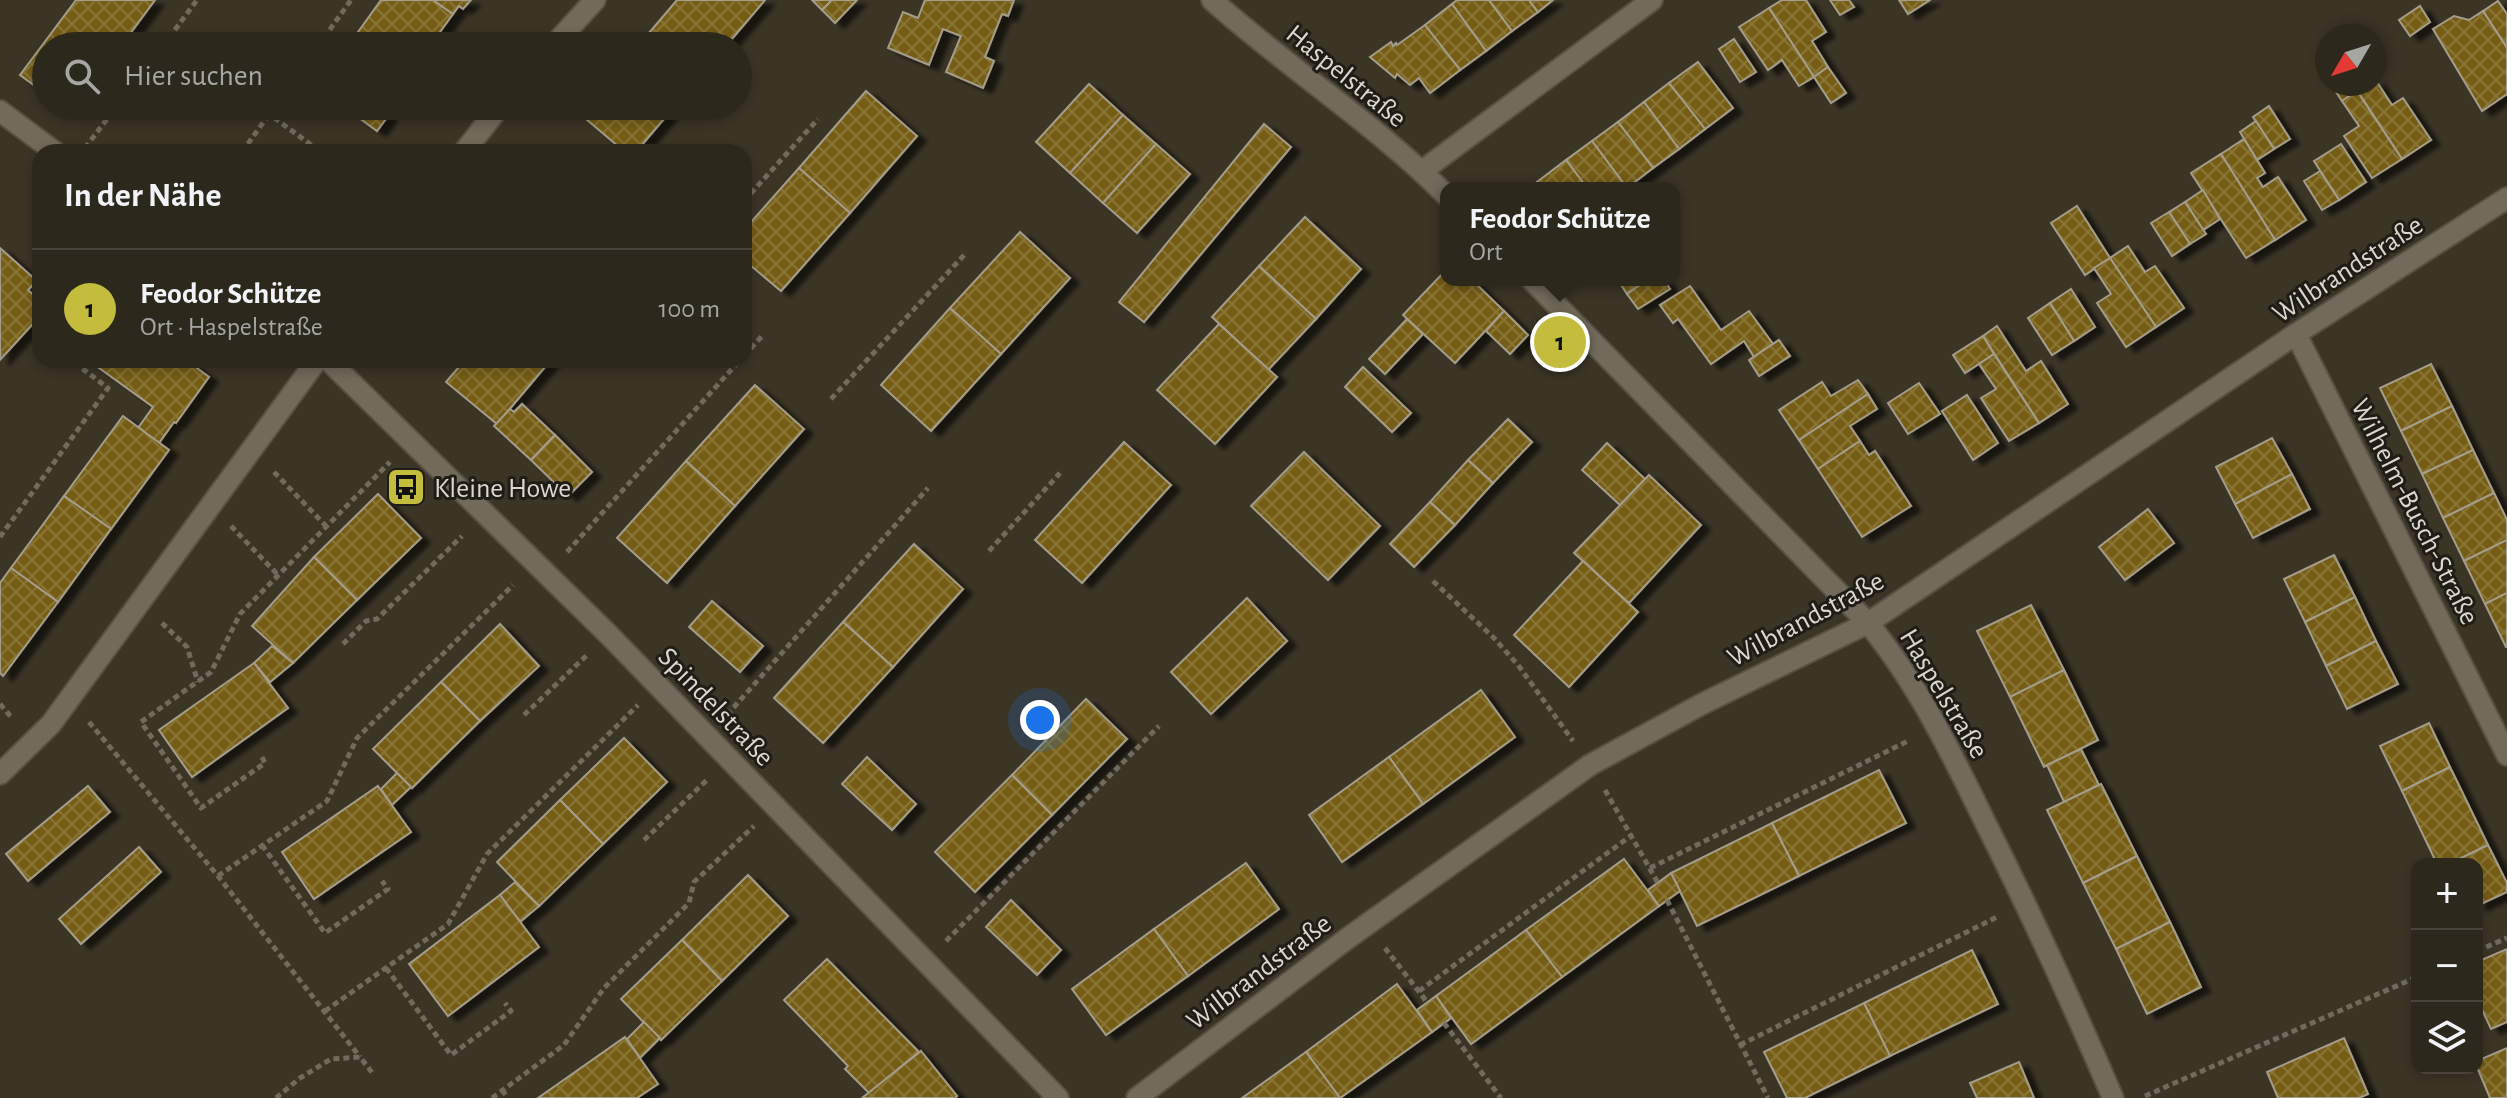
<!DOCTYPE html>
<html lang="de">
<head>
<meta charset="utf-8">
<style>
  :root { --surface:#2c281c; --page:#343025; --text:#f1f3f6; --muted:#a6a6a3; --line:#48443b; --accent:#c4bc3d }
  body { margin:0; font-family:"Alegreya Sans",sans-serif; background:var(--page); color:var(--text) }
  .controls { position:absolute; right:24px; bottom:24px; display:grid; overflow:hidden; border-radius:16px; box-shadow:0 4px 12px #0003 }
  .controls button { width:72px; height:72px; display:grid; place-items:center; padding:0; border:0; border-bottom:2px solid var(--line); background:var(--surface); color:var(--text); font:40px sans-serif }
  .compass { position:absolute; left:2315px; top:24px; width:72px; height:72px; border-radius:50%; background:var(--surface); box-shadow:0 4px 12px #0003; rotate:231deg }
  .you { position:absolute; left:1040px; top:720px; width:28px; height:28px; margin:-20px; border:6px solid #fff; border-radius:50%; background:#1a73e8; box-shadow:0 0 0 12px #1a73e833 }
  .badge { display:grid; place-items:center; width:52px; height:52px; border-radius:50%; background:var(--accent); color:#111; font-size:26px; font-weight:700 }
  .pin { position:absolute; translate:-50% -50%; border:4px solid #fff; box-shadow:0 2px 8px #0006 }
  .popup { position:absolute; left:1440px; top:182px; width:240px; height:104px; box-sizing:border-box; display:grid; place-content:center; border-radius:16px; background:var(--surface); filter:drop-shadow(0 2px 6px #0005); font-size:26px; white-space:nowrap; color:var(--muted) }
  .popup b { font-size:30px; color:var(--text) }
  .popup::after { content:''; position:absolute; left:50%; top:100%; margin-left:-16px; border:16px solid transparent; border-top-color:var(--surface) }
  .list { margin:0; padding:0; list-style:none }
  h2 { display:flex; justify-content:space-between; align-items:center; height:104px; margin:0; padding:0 32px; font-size:34px }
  h2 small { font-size:26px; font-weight:400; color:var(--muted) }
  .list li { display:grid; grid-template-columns:52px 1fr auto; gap:24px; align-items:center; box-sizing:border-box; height:120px; padding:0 32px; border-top:2px solid var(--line) }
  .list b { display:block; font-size:30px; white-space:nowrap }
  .list p { margin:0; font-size:26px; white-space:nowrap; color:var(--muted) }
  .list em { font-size:26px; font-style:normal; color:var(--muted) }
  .icon { flex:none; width:44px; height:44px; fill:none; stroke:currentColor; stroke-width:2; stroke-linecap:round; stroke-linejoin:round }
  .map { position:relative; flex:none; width:2507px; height:1098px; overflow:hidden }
  .search { position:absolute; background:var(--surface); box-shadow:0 4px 12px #0003; left:32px; top:32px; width:720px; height:88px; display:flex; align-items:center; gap:20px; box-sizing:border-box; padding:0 28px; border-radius:44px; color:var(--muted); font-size:30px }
  .panel { position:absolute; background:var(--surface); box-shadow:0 4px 12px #0003; left:32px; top:144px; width:720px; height:224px; border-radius:24px }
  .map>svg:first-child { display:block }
  .building { fill:url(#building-cross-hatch); stroke:#a49d8b; stroke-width:2; filter:url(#shadow) }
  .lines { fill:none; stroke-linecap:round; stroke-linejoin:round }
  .minor-casing { stroke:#565144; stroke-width:24 }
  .path { stroke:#706b5e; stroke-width:5; stroke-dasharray:6 4; stroke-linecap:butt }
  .minor { stroke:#726b5b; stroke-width:20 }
  .labels { text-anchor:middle; stroke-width:6; stroke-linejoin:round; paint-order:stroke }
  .street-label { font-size:28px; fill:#dcd8cf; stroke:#201d16 }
  .poi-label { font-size:28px; fill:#dcd8cf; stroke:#201d16; text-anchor:start }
</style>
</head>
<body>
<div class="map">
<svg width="2507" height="1098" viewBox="0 0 2507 1098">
  <defs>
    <pattern id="building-cross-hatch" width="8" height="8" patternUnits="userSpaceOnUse" patternTransform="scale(2)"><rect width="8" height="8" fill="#765d14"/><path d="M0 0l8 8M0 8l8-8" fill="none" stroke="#897435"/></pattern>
    <filter id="shadow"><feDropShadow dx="9" dy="5" stdDeviation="2" flood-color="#0009"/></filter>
  </defs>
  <rect width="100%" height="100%" fill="#3b3526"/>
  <!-- building -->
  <g class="building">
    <polygon points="76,0 155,0 121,46 46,46 46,94 20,75"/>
    <polygon points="381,0 433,0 453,14 440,32 447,37 441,46 348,46"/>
    <polygon points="433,0 471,0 463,9 459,6 453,14"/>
    <polygon points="677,0 765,0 726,46 664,46 649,33"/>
    <polygon points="812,0 832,0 822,10"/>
    <polygon points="832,0 857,0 835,23 822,10"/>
    <polygon points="925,0 1014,0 1008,16 1002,14 985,57 994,61 983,88 946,72 961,36 943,29 929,65 888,48 903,12 918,18"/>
    <polygon points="1457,0 1489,0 1512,31 1486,51 1452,4"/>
    <polygon points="1489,0 1529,0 1538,12 1512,31"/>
    <polygon points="1529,0 1553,0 1538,12"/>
    <polygon points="1782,0 1806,0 1826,32 1812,41 1828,67 1814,77 1769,8"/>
    <polygon points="1830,0 1849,0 1854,7 1840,15"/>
    <polygon points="1899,0 1930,0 1908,14"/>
    <polygon points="2498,1 2507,14 2507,48 2483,11"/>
    <polygon points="1452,4 1486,51 1460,70 1425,25"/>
    <polygon points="2420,6 2430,22 2410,36 2399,20"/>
    <polygon points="1769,8 1814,77 1799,86 1782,60 1768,70 1739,27"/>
    <polygon points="2483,11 2507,48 2507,94 2482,111 2433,29 2454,16 2469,20"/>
    <polygon points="1425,25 1460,70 1430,93 1419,78 1410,85 1397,74 1395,78 1370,57 1391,42 1393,46 1396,43 1397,45"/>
    <polygon points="649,33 664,46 638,46"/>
    <polygon points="1734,39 1756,72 1740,82 1719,49"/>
    <polygon points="2327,56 2327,78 2317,63"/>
    <polygon points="1698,62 1733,108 1705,129 1669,83"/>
    <polygon points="1828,67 1846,93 1831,103 1814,77"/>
    <polygon points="2375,79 2392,105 2403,98 2431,140 2402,159 2353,84 2375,84"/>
    <polygon points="1669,83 1705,129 1679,149 1644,102"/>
    <polygon points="1089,84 1123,115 1070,173 1036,142"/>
    <polygon points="2331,84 2353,84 2357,91 2342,101"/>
    <polygon points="866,91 917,136 850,213 799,168"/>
    <polygon points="2357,91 2402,159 2372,178 2344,136 2359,126 2342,101"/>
    <polygon points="1644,102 1679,149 1653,168 1618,122"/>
    <polygon points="343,106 390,106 385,113 388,116 377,131"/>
    <polygon points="587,106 675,106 636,152 625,152 580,114"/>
    <polygon points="2269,106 2290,139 2274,149 2253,117"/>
    <polygon points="1123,115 1156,144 1103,203 1070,173"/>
    <polygon points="2256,121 2274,149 2257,160 2240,132"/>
    <polygon points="1618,122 1653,168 1627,188 1592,141"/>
    <polygon points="1264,124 1291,147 1144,322 1119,302"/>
    <polygon points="2244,139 2265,173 2257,178 2263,187 2278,177 2306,220 2275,240 2221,154"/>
    <polygon points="1592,141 1627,188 1587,188 1566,160"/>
    <polygon points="1156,144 1190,174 1137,233 1103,203"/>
    <polygon points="2341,144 2366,182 2339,200 2314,161"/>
    <polygon points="2221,154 2275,240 2246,258 2191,173"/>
    <polygon points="1566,160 1587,188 1529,188"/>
    <polygon points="799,168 850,213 781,291 744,260 744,230"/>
    <polygon points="2320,171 2339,200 2322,210 2304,181"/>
    <polygon points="2203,190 2220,219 2203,230 2185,202"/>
    <polygon points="2185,202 2206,234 2190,244 2169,212"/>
    <polygon points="2077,206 2110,258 2085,275 2051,223"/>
    <polygon points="2169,212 2190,244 2172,256 2151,223"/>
    <polygon points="1305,217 1361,269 1316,319 1259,266"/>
    <polygon points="1020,232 1070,278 1001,354 950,308"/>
    <polygon points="2128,246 2145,272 2155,266 2184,308 2156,327 2110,258"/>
    <polygon points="0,248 37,281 28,290 40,301 40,316 0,360"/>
    <polygon points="2110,258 2156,327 2126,347 2097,303 2111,294 2094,268"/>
    <polygon points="1259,266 1316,319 1268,370 1212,317"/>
    <polygon points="1446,270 1446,280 1472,280 1504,311 1455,363 1403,315"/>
    <polygon points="1618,280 1647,280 1627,294"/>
    <polygon points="1647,280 1664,280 1670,289 1638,309 1627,294"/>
    <polygon points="1690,286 1721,330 1749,311 1773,344 1754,357 1744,341 1711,364 1678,319 1673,323 1660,305"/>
    <polygon points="2071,289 2095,327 2074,341 2050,303"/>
    <polygon points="2050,303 2074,341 2052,355 2028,318"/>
    <polygon points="950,308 1001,354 931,431 881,385"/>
    <polygon points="1504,311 1528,335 1510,354 1486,331"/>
    <polygon points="1407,319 1423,334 1385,374 1369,359"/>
    <polygon points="1219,324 1277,377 1215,444 1157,390"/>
    <polygon points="1997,326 2026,371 2041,361 2068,404 2039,423 1983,336"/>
    <polygon points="1983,336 1994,354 1965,373 1953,355"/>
    <polygon points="1779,340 1790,356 1759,376 1749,360"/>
    <polygon points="1994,354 2039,423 2009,441 1981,398 1996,389 1979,364"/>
    <polygon points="88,360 186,360 209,377 176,423 174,422 159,443 138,428 153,407"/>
    <polygon points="465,360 551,360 497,424 446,382"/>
    <polygon points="2431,364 2452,406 2401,431 2380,388"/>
    <polygon points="1363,367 1411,413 1392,432 1345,387"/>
    <polygon points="1858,380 1868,394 1799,440 1779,410 1822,382 1831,396"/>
    <polygon points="1919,383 1940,414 1908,434 1888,403"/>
    <polygon points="755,385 804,429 735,506 686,461"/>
    <polygon points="1868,394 1877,409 1850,426 1860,441 1818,469 1799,440"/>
    <polygon points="1967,395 1998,443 1973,460 1942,411"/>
    <polygon points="522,404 555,435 531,460 494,426 510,409 514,412"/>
    <polygon points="2452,406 2473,450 2422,474 2401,431"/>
    <polygon points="123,416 169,450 111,529 64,496"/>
    <polygon points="1508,419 1532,442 1493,483 1468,460"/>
    <polygon points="555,435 592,472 568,496 531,460"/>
    <polygon points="2272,438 2292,474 2235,504 2216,467"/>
    <polygon points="1860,441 1869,455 1875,451 1911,506 1862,537 1818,469"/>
    <polygon points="1124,442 1171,485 1082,583 1035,540"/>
    <polygon points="1607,443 1645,479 1620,505 1582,470"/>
    <polygon points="2473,450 2494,493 2443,518 2422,474"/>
    <polygon points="1304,452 1380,526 1328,580 1251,506"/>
    <polygon points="1468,460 1493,483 1455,525 1430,502"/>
    <polygon points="686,461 735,506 667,583 617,538"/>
    <polygon points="2292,474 2310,509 2253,538 2235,504"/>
    <polygon points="1649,475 1701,525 1629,603 1574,553"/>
    <polygon points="2494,493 2507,520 2507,540 2464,561 2443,518"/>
    <polygon points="378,494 421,538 357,600 314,557"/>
    <polygon points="64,496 111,529 58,602 11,568"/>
    <polygon points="1430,502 1455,525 1414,567 1390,544"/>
    <polygon points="2148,509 2174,543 2125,580 2099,547"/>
    <polygon points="2507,540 2507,593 2485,604 2464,561"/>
    <polygon points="914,544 963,589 893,667 843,622"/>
    <polygon points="2334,555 2355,597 2305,622 2284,579"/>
    <polygon points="314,557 357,600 293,663 252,626"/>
    <polygon points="1583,561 1638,612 1569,687 1514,635"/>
    <polygon points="11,568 58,602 3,676 0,673 0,583"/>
    <polygon points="2507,593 2507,647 2506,647 2485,604"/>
    <polygon points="2355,597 2376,641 2326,666 2305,622"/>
    <polygon points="1247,598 1287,641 1211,714 1171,672"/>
    <polygon points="712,601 763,646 740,672 689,627"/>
    <polygon points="2031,605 2064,670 2010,697 1977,631"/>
    <polygon points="843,622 893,667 823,743 774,698"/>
    <polygon points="500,624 539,666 480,721 441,682"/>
    <polygon points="2376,641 2398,684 2347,709 2326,666"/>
    <polygon points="272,646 293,663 270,682 254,663"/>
    <polygon points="254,663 288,708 192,777 159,730"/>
    <polygon points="2064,670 2098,740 2044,767 2010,697"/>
    <polygon points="441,682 480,721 412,788 373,749"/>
    <polygon points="1481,690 1515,737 1423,804 1389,757"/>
    <polygon points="1086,699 1127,739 1052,815 1012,775"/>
    <polygon points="2429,723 2450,767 2402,791 2380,746"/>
    <polygon points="624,738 667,782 603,844 560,800"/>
    <polygon points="2081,749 2099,785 2064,802 2047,765"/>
    <polygon points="867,757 916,804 892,830 842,784"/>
    <polygon points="1389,757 1423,804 1342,862 1309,815"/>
    <polygon points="2450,767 2488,845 2449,864 2437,864 2402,791"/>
    <polygon points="1879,770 1906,823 1799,876 1772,823"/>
    <polygon points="397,773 411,787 392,805 381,789"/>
    <polygon points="1012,775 1052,815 975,892 935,852"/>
    <polygon points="2101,784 2137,856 2083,883 2047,810"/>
    <polygon points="88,786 110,812 28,881 6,854"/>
    <polygon points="378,786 411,832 314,899 282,852"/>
    <polygon points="560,800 603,844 539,906 497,862"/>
    <polygon points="1772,823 1799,876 1697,926 1671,873"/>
    <polygon points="2488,845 2507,883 2507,892 2477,906 2477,864 2449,864"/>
    <polygon points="139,847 161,872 81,944 59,919"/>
    <polygon points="2137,856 2170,922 2116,949 2083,883"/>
    <polygon points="1624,859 1659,906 1562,977 1526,930"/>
    <polygon points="1246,863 1279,909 1188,976 1154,929"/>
    <polygon points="1671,873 1680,891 1659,906 1648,890"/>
    <polygon points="748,875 788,916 722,981 682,940"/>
    <polygon points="515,882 539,906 520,922 500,895"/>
    <polygon points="500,895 539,947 448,1016 409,964"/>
    <polygon points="1011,900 1061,950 1037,975 986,927"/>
    <polygon points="2170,922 2201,987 2147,1014 2116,949"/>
    <polygon points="1154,929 1188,976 1106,1035 1072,989"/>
    <polygon points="1526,930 1562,977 1471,1044 1436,996"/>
    <polygon points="682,940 722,981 661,1040 621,999"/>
    <polygon points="2507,949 2507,1022 2491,1029 2480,1005 2477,1007 2477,962"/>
    <polygon points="1972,950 1998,1004 1890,1056 1864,1003"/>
    <polygon points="827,959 919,1052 869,1093 845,1069 848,1066 784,1000"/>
    <polygon points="1397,984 1432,1032 1340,1098 1306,1052"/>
    <polygon points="1436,996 1451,1018 1432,1032 1417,1010"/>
    <polygon points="1864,1003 1890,1056 1805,1098 1787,1098 1764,1052"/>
    <polygon points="644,1022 660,1038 640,1058 627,1039"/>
    <polygon points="625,1037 658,1084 637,1098 538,1098"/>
    <polygon points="2344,1038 2368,1094 2359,1098 2278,1098 2267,1072"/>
    <polygon points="2507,1048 2507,1098 2490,1098 2477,1067 2477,1061"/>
    <polygon points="921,1051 957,1096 955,1098 862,1098"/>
    <polygon points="1306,1052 1340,1098 1242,1098"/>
    <polygon points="2019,1062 2034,1098 1977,1098 1970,1083"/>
  </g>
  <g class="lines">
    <!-- minor casing -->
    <g class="minor-casing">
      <g id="minor">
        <path d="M 1212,0 C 1288,68 1374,123 1446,195"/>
        <polyline points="553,46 595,0"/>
        <polyline points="0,111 55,152"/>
        <polyline points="464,152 500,106"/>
        <polyline points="1422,171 1652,0"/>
        <path d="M 1532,280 L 1868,623 C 1917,683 1951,752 1985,822 C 2031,913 2073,1005 2113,1098"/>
        <polyline points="2296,334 2507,755"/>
        <polyline points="328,360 608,634 1058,1098"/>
        <polyline points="0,774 51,724 317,360"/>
        <polyline points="1137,1098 1348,938 1590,765 1702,704 1868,623 2296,334 2507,198"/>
      </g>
    </g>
    <!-- path -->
    <g class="path">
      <polyline points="163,46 197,0"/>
      <polyline points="318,46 351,0"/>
      <polyline points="258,106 321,152"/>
      <polyline points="85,148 117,106"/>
      <polyline points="242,152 275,106"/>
      <polyline points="744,201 818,119"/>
      <polyline points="744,356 763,335"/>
      <polyline points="831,399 966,253"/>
      <polyline points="274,472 326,526"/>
      <polyline points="231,526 278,575"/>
      <polyline points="0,537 108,388 71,360"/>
      <polyline points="989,551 1060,473"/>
      <polyline points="567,552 740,360"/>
      <polyline points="1433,581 1493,637 1518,665 1573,741"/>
      <polyline points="162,623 187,647 198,682"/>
      <polyline points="343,644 366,621 377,619 462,536"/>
      <polyline points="0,704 12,718"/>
      <polyline points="524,715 587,655"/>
      <polyline points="727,715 928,488"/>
      <polyline points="89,722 218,876 360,1057"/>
      <polyline points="262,757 265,763 201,808 141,722 211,672 240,614 390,462"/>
      <polyline points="1605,790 1658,883"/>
      <polyline points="644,840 708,779"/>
      <polyline points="262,845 325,933 388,889 382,881"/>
      <polyline points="1650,868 1908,741"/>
      <polyline points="218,876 327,801 357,738 513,585"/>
      <polyline points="1667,900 1768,1098"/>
      <polyline points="946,941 1159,726"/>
      <polyline points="1385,948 1427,1002"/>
      <polyline points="2477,951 2507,938"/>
      <polyline points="386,968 451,1055 511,1011 505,1003"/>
      <polyline points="1419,991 1632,835"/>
      <polyline points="325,1011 448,924 487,854 638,705"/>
      <polyline points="1444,1023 1501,1098"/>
      <polyline points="1740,1045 1997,917"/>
      <polyline points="502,1090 508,1098"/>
      <polyline points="2145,1096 2417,977"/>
      <polyline points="276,1098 300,1078 331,1059 360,1057 374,1075"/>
      <polyline points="492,1098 564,1045 604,988 689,903 694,882 754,826"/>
    </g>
    <!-- minor -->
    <use href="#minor" class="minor"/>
  </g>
  <!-- icons -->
  <defs>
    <g id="bus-square" transform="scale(2)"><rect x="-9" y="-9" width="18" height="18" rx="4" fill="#c4bc3d" stroke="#201d16"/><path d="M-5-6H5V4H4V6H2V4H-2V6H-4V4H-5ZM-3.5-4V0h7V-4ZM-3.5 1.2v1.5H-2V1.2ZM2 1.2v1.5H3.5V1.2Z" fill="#111"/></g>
  </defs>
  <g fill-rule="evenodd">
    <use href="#bus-square" x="406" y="487"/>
  </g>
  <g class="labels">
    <!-- street labels -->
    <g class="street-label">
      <text transform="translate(1347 75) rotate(39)" y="10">Haspelstraße</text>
      <text transform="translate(2347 268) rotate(-33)" y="10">Wilbrandstraße</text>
      <text transform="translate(2416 511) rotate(63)" y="10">Wilhelm-Busch-Straße</text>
      <text transform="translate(1805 618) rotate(-28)" y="10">Wilbrandstraße</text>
      <text transform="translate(1945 693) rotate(59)" y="10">Haspelstraße</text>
      <text transform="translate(717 706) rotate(46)" y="10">Spindelstraße</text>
      <text transform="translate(1258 971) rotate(-37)" y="10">Wilbrandstraße</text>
    </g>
    <!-- poi labels -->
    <g class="poi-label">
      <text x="434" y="497">Kleine Howe</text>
    </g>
  </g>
</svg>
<div class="controls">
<button>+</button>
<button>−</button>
<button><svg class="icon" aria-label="layers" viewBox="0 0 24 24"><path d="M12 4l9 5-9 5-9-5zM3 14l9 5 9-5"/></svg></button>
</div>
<svg class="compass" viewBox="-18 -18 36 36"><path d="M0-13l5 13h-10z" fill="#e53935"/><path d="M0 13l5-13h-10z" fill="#a6a6a3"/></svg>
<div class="you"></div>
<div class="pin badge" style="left:1560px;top:342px">1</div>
<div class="popup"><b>Feodor Schütze</b>Ort</div>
<div class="search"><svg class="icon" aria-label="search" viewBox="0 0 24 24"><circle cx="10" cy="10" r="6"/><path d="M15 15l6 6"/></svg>Hier suchen</div>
<section class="panel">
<h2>In der Nähe<small></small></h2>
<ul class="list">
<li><span class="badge">1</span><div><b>Feodor Schütze</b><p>Ort · Haspelstraße</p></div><em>100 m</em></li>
</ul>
</section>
</div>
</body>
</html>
